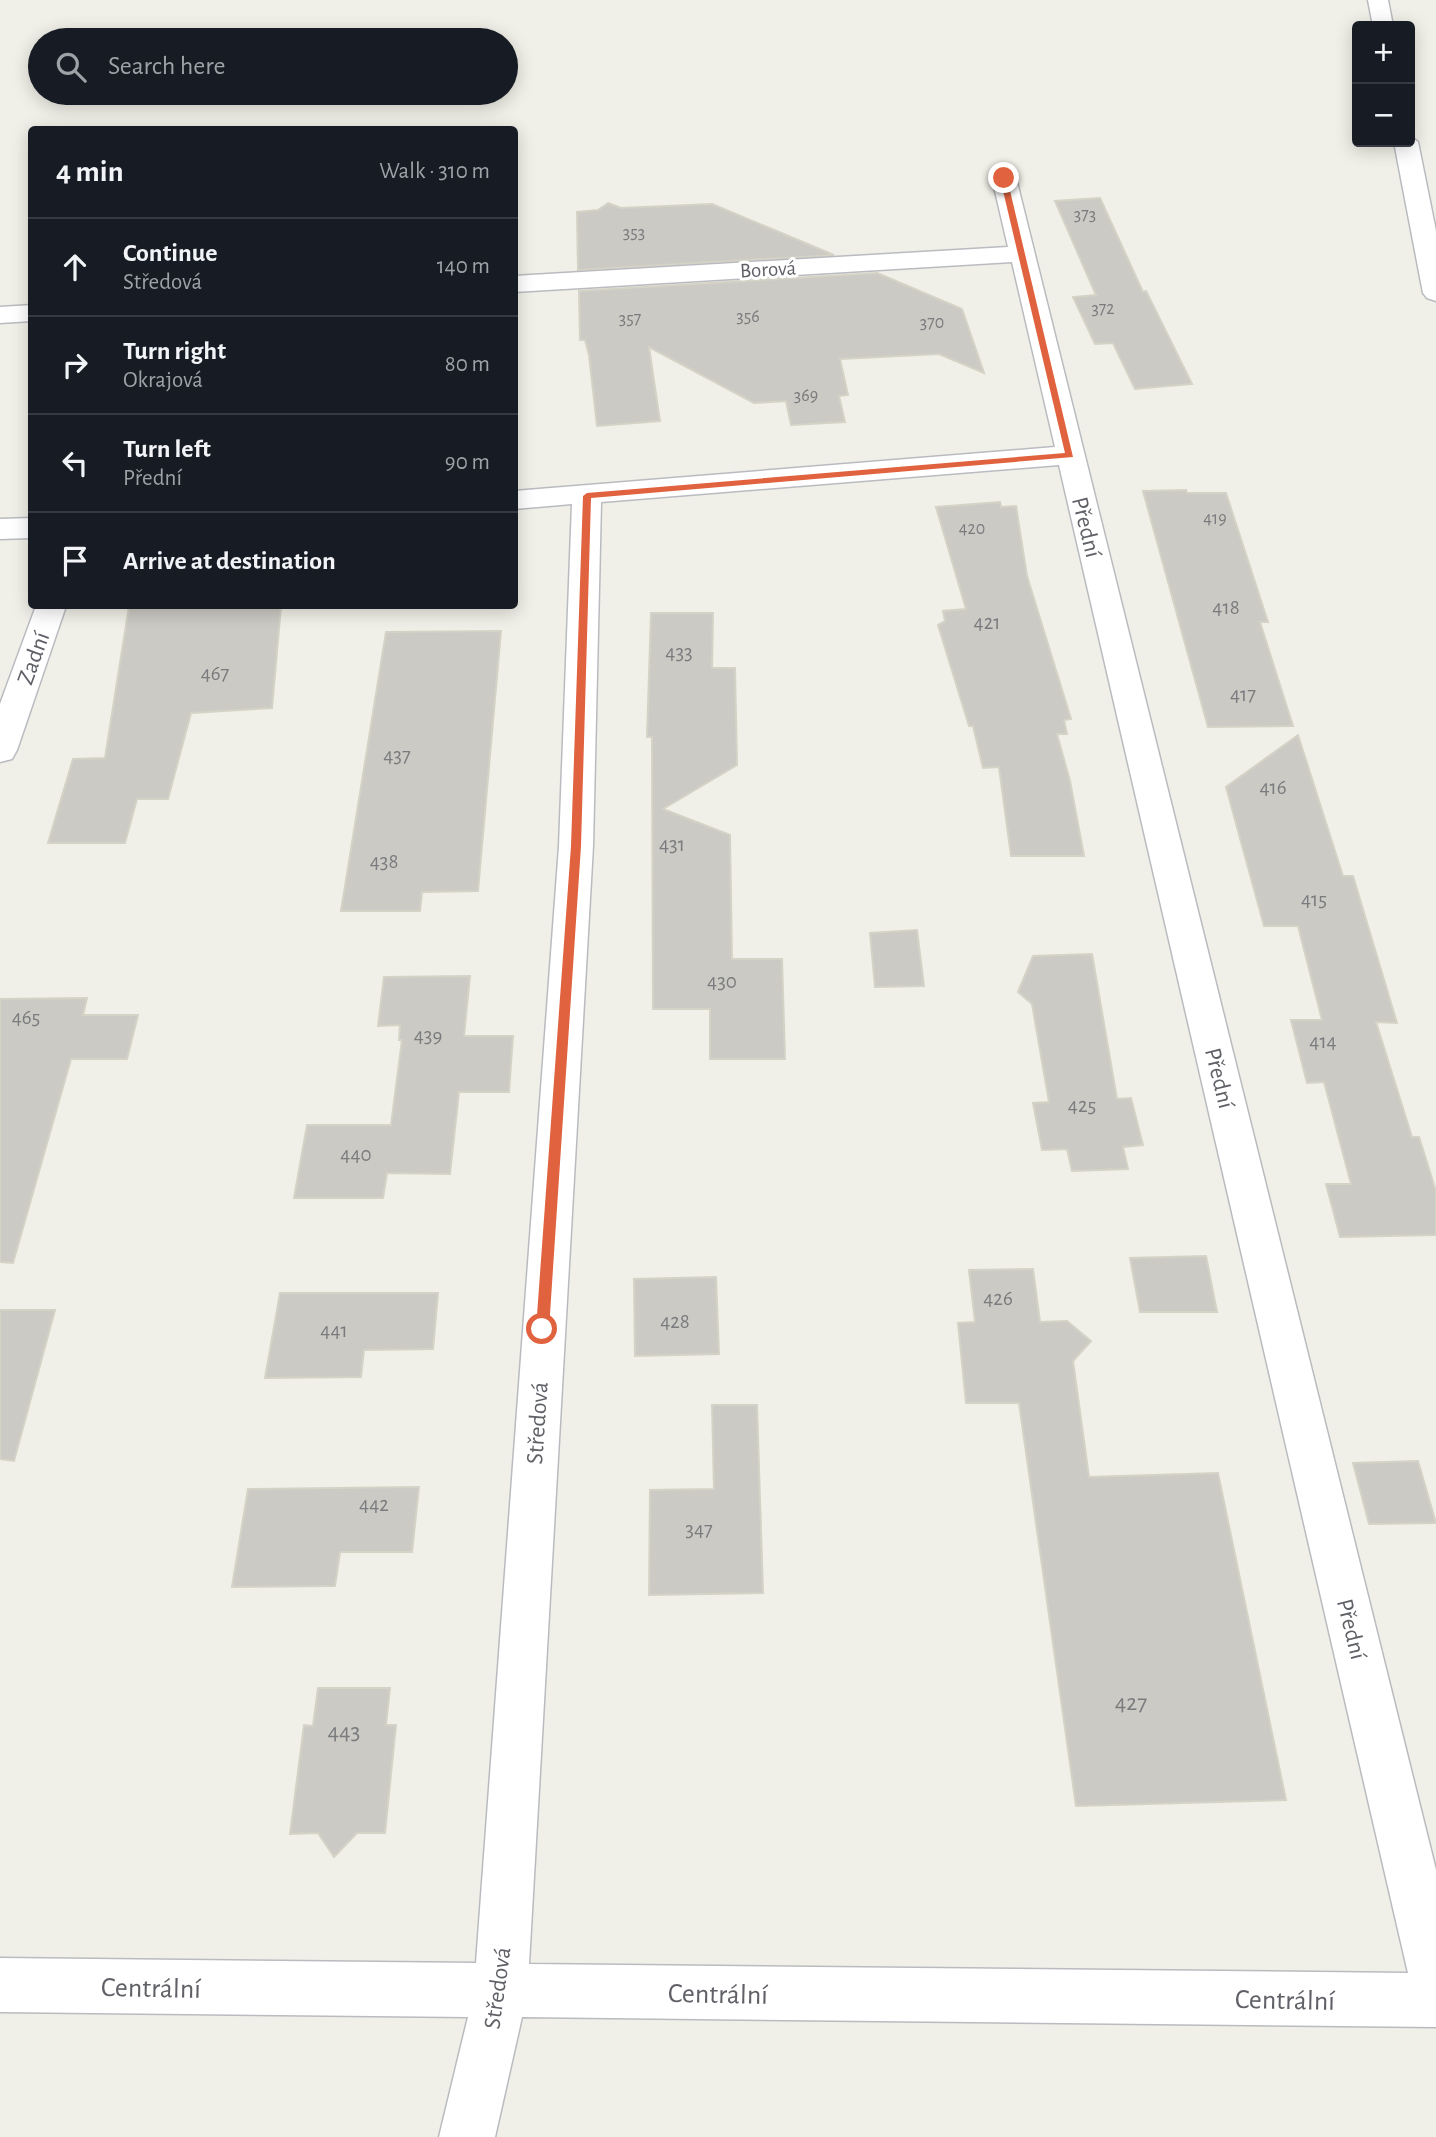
<!DOCTYPE html>
<html lang="en">
<head>
<meta charset="utf-8">
<style>
  :root { --surface:#171b24; --page:#20242c; --text:#f1f3f6; --muted:#9ea1a6; --line:#363941 }
  body { margin:0; font-family:"Alegreya Sans",sans-serif; background:var(--page); color:var(--text) }
  .controls { position:absolute; right:21px; top:21px; display:grid; overflow:hidden; border-radius:7px; box-shadow:0 4px 18px #0003 }
  .controls button { width:63px; height:63px; display:grid; place-items:center; padding:0; border:0; border-bottom:2px solid var(--line); background:var(--surface); color:var(--text); font:35px sans-serif }
  .stop { position:absolute; width:21px; height:21px; margin:-16px; border:5px solid #e0623e; border-radius:50%; background:#fff }
  .stop.end { background:#e0623e; border-color:#fff; box-shadow:0 2px 7px #0008 }
  .list { margin:0; padding:0; list-style:none }
  h2 { display:flex; justify-content:space-between; align-items:center; height:91px; margin:0; padding:0 28px; font-size:30px }
  h2 small { font-size:23px; font-weight:400; color:var(--muted) }
  .list li { display:grid; grid-template-columns:46px 1fr auto; gap:21px; align-items:center; box-sizing:border-box; height:98px; padding:0 28px; border-top:2px solid var(--line) }
  .list b { display:block; font-size:26px; white-space:nowrap }
  .list p { margin:0; font-size:23px; white-space:nowrap; color:var(--muted) }
  .list em { font-size:23px; font-style:normal; color:var(--muted) }
  .icon { flex:none; width:38px; height:38px; fill:none; stroke:currentColor; stroke-width:2; stroke-linecap:round; stroke-linejoin:round }
  .map { position:relative; flex:none; width:1436px; height:2137px; overflow:hidden }
  .search { position:absolute; background:var(--surface); box-shadow:0 4px 18px #0003; left:28px; top:28px; width:490px; height:77px; display:flex; align-items:center; gap:18px; box-sizing:border-box; padding:0 24px; border-radius:38px; color:var(--muted); font-size:26px }
  .panel { position:absolute; background:var(--surface); box-shadow:0 4px 18px #0003; left:28px; top:126px; width:490px; height:483px; border-radius:7px }
  .map>svg:first-child { display:block }
  .building { fill:#cccac4; stroke:#d5d2c6; stroke-width:2 }
  .lines { fill:none; stroke-linecap:round; stroke-linejoin:round }
  .minor-casing { stroke:#babbc0; stroke-width:3 }
  .minor { fill:#fff; fill-rule:evenodd }
  .route { fill:#e0623e }
  .labels { text-anchor:middle; stroke-width:6; stroke-linejoin:round; paint-order:stroke }
  .far-number-label { font-size:18px; fill:#7a7b7e }
  .far-street-label { font-size:21px; fill:#5f6167; stroke:#fff }
  .number-label { font-size:21px; fill:#7a7b7e }
  .street-label { font-size:24px; fill:#5f6167; stroke:#fff }
  .near-number-label { font-size:24px; fill:#7a7b7e }
  .near-street-label { font-size:28px; fill:#5f6167; stroke:#fff }
</style>
</head>
<body>
<div class="map">
<svg width="1436" height="2137" viewBox="0 0 1436 2137">
  <rect width="100%" height="100%" fill="#f0f0e8"/>
  <!-- building -->
  <g class="building">
    <polygon points="1100,198 1143,292 1146,291 1192,384 1135,389 1113,343 1095,344 1073,297 1096,295 1055,201"/>
    <polygon points="608,203 621,208 712,204 834,255 578,270 577,212 598,210"/>
    <polygon points="877,273 962,309 984,373 939,354 840,359 848,395 839,396 845,422 791,425 786,401 754,403 649,347 660,421 597,426 589,355 585,340 580,340 579,291"/>
    <polygon points="1186,490 1187,493 1226,493 1268,622 1260,622 1293,726 1208,727 1143,491"/>
    <polygon points="1000,502 1001,507 1016,506 1027,576 1071,719 1064,720 1067,734 1057,734 1070,781 1084,856 1011,856 999,767 983,768 973,726 969,726 938,625 945,621 943,611 966,609 936,507"/>
    <polygon points="129,606 281,606 272,708 191,713 168,799 137,799 125,843 48,843 73,759 105,758"/>
    <polygon points="651,613 713,613 712,668 735,668 737,765 663,809 730,835 732,959 782,959 785,1059 710,1059 710,1009 653,1009 652,737 647,737"/>
    <polygon points="501,631 478,891 422,892 420,911 341,911 386,632"/>
    <polygon points="1298,735 1343,876 1353,876 1397,1023 1376,1022 1412,1137 1419,1137 1436,1191 1436,1235 1340,1237 1326,1184 1351,1184 1324,1082 1307,1083 1291,1020 1322,1020 1298,926 1264,926 1226,787"/>
    <polygon points="917,930 924,986 875,987 870,933"/>
    <polygon points="1092,954 1117,1099 1131,1098 1143,1145 1123,1147 1128,1169 1072,1171 1067,1149 1042,1150 1033,1103 1049,1102 1032,1004 1018,992 1033,956"/>
    <polygon points="470,976 464,1036 513,1036 509,1092 459,1092 450,1174 387,1173 383,1198 294,1198 307,1125 391,1125 402,1040 399,1040 400,1025 378,1026 384,977"/>
    <polygon points="87,998 83,1015 138,1015 127,1059 71,1059 13,1263 0,1262 0,999"/>
    <polygon points="1206,1256 1217,1312 1140,1312 1130,1258"/>
    <polygon points="1033,1269 1040,1322 1067,1321 1091,1341 1073,1361 1089,1477 1218,1473 1286,1800 1076,1806 1019,1403 966,1403 958,1323 975,1322 969,1270"/>
    <polygon points="716,1277 719,1354 635,1356 634,1279"/>
    <polygon points="280,1293 438,1293 433,1349 364,1350 361,1377 265,1378"/>
    <polygon points="0,1310 55,1310 14,1461 0,1459"/>
    <polygon points="712,1405 757,1405 763,1593 649,1595 650,1490 714,1489"/>
    <polygon points="1418,1461 1436,1523 1369,1524 1353,1463"/>
    <polygon points="419,1487 412,1552 340,1552 335,1586 232,1587 248,1489"/>
    <polygon points="318,1688 390,1688 386,1725 396,1725 385,1833 357,1833 334,1857 318,1833 290,1834 304,1725 313,1726"/>
  </g>
  <g class="lines">
    <!-- minor casing -->
    <g class="minor-casing">
      <g id="minor">
        <polygon points="1368,0 1388,0 1393,26 1373,26"/>
        <polygon points="1410,136 1418,142 1436,231 1436,301 1427,298 1423,293 1394,142 1410,142"/>
        <path d="M 1004,171 L 1012,173 L 1016,178 L 1436,1870 L 1436,2027 L 522,2017 L 495,2137 L 439,2137 L 468,2017 L 0,2012 L 0,1958 L 476,1963 L 559,846 L 572,504 L 514,509 L 514,491 L 1055,447 L 1012,262 L 514,292 L 514,276 L 1008,247 L 992,178 L 996,173 ZM 1059,465 L 1408,1973 L 529,1964 L 593,846 L 601,502 Z"/>
        <polygon points="32,305 32,321 0,323 0,307"/>
        <polygon points="32,518 32,538 0,539 0,519"/>
        <polygon points="36,606 66,606 17,750 12,759 0,762 0,704"/>
      </g>
    </g>
    <!-- minor -->
    <use href="#minor" class="minor"/>
  </g>
  <!-- route -->
  <polygon class="route" points="1004,176 1007,178 1073,457 591,498 581,846 549,1329 547,1334 538,1334 536,1329 571,846 583,496 587,493 1065,453 1000,178"/>
  <g class="labels">
    <!-- far-number labels -->
    <g class="far-number-label">
      <text x="1085" y="220">373</text>
      <text x="634" y="238">353</text>
      <text x="1103" y="314">372</text>
      <text x="748" y="322">356</text>
      <text x="630" y="324">357</text>
      <text x="932" y="328">370</text>
      <text x="806" y="401">369</text>
      <text x="1215" y="524">419</text>
      <text x="972" y="534">420</text>
    </g>
    <!-- far-street labels -->
    <g class="far-street-label">
      <text transform="translate(768 269) rotate(-3)" y="7">Borová</text>
    </g>
    <!-- number labels -->
    <g class="number-label">
      <text x="1226" y="614">418</text>
      <text x="987" y="629">421</text>
      <text x="679" y="659">433</text>
      <text x="215" y="680">467</text>
      <text x="1243" y="701">417</text>
      <text x="397" y="762">437</text>
      <text x="1273" y="794">416</text>
      <text x="672" y="851">431</text>
      <text x="384" y="868">438</text>
      <text x="1314" y="906">415</text>
      <text x="722" y="988">430</text>
      <text x="26" y="1024">465</text>
      <text x="428" y="1042">439</text>
      <text x="1323" y="1048">414</text>
      <text x="1082" y="1112">425</text>
      <text x="356" y="1161">440</text>
      <text x="998" y="1305">426</text>
      <text x="675" y="1328">428</text>
      <text x="334" y="1337">441</text>
      <text x="374" y="1511">442</text>
      <text x="699" y="1536">347</text>
    </g>
    <!-- street labels -->
    <g class="street-label">
      <text transform="translate(1087 527) rotate(76)" y="8">Přední</text>
      <text transform="translate(33 658) rotate(-70)" y="8">Zadní</text>
      <text transform="translate(1220 1078) rotate(76)" y="8">Přední</text>
      <text transform="translate(537 1423) rotate(-86)" y="8">Středová</text>
      <text transform="translate(1352 1629) rotate(76)" y="8">Přední</text>
      <text transform="translate(497 1988) rotate(-82)" y="8">Středová</text>
    </g>
    <!-- near-number labels -->
    <g class="near-number-label">
      <text x="1131" y="1710">427</text>
      <text x="344" y="1739">443</text>
    </g>
    <!-- near-street labels -->
    <g class="near-street-label">
      <text transform="translate(151 1987) rotate(1)" y="10">Centrální</text>
      <text transform="translate(718 1993) rotate(1)" y="10">Centrální</text>
      <text transform="translate(1285 1999) rotate(1)" y="10">Centrální</text>
    </g>
  </g>
</svg>
<div class="controls">
<button>+</button>
<button>−</button>
</div>
<div class="stop" style="left:542px;top:1329px"></div>
<div class="stop end" style="left:1004px;top:178px"></div>
<div class="search"><svg class="icon" aria-label="search" viewBox="0 0 24 24"><circle cx="10" cy="10" r="6"/><path d="M15 15l6 6"/></svg>Search here</div>
<section class="panel">
<h2>4 min<small>Walk · 310 m</small></h2>
<ul class="list">
<li><svg class="icon" aria-label="ahead" viewBox="0 0 24 24"><path d="M12 20V5M6 11l6-6 6 6"/></svg><div><b>Continue</b><p>Středová</p></div><em>140 m</em></li>
<li><svg class="icon" aria-label="right" viewBox="0 0 24 24"><path d="M7 20v-9h11M14 6l5 5-5 5"/></svg><div><b>Turn right</b><p>Okrajová</p></div><em>80 m</em></li>
<li><svg class="icon" aria-label="left" viewBox="0 0 24 24"><path d="M17 20v-9H6M10 6l-5 5 5 5"/></svg><div><b>Turn left</b><p>Přední</p></div><em>90 m</em></li>
<li><svg class="icon" aria-label="arrive" viewBox="0 0 24 24"><path d="M6 21V4h12l-3 4 3 4H6"/></svg><div><b>Arrive at destination</b></div></li>
</ul>
</section>
</div>
</body>
</html>
